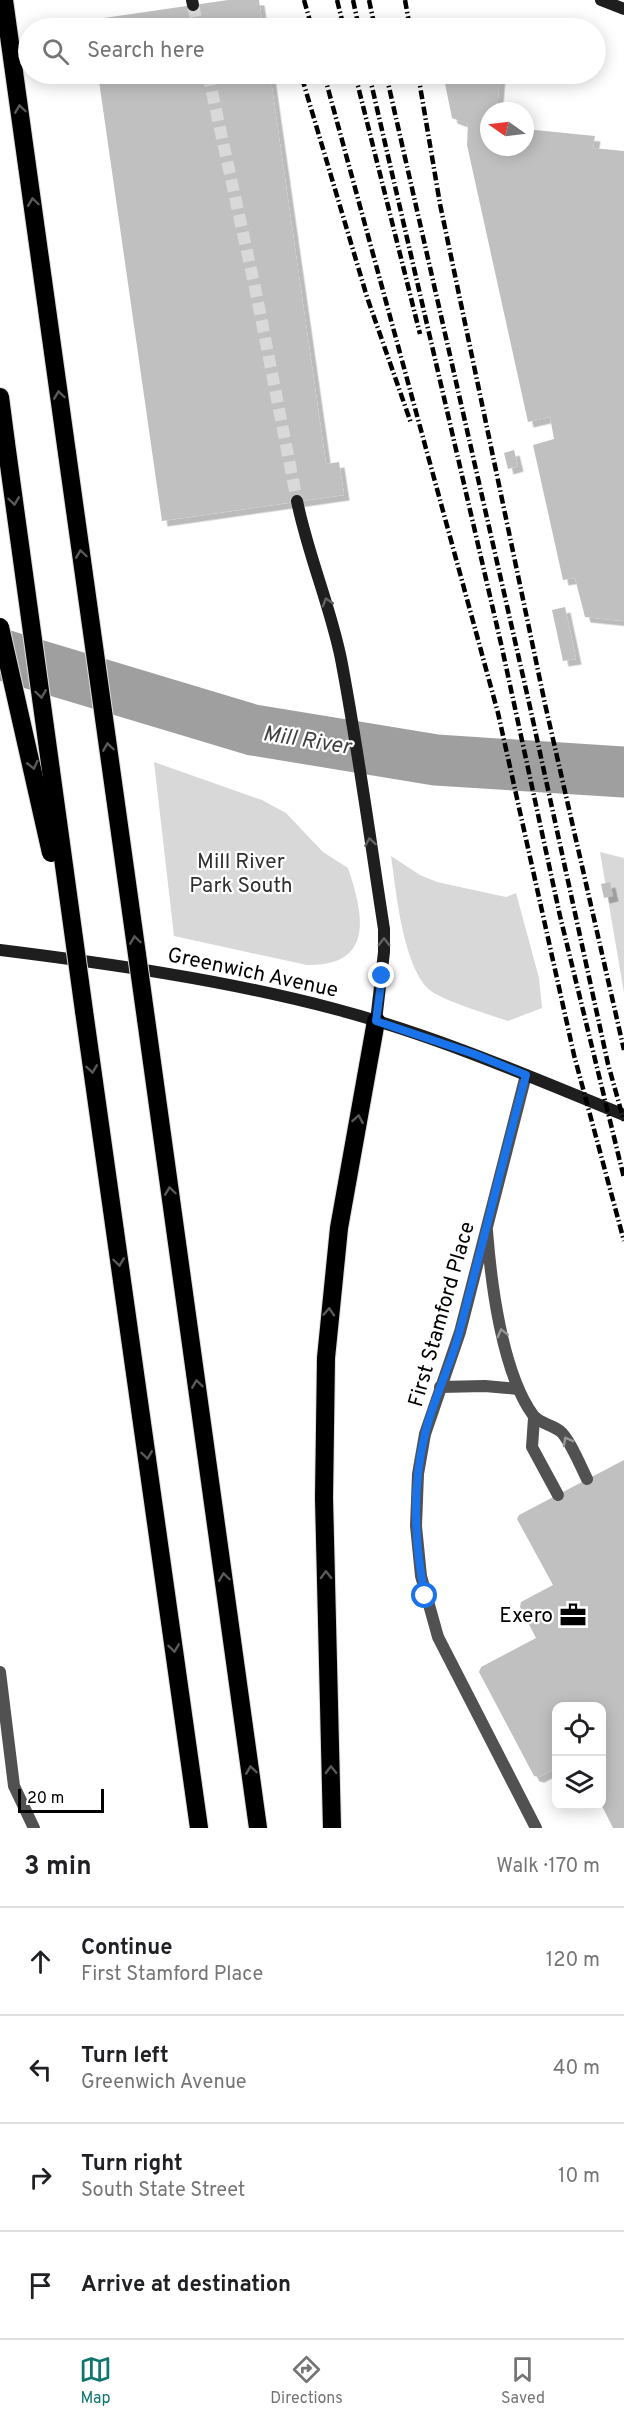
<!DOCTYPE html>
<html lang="en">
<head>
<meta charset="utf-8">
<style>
  :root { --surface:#fff; --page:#f6f6f6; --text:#202124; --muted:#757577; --line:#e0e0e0; --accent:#0f766e }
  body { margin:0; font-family:Overpass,sans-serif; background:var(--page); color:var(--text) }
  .controls { position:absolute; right:18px; bottom:18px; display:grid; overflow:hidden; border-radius:12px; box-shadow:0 3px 15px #0003 }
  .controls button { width:54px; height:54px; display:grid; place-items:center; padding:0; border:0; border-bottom:2px solid var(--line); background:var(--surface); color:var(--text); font:30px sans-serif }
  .compass { position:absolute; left:480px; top:102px; width:54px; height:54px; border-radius:50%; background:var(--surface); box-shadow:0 3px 15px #0003; rotate:284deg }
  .scale { position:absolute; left:18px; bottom:15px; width:86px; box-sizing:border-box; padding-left:6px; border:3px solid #000; border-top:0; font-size:16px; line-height:21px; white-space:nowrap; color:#000; -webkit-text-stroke:4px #fff; paint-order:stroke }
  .stop { position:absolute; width:18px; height:18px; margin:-14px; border:4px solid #1a73e8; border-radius:50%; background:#fff }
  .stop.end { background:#1a73e8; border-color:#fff; box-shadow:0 2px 6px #0008 }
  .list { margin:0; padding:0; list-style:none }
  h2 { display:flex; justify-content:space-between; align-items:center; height:78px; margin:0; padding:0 24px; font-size:26px }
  h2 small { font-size:20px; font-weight:400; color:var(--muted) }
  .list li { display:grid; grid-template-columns:39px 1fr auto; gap:18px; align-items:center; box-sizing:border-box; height:108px; padding:0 24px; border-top:2px solid var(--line) }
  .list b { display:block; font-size:22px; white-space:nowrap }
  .list p { margin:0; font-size:20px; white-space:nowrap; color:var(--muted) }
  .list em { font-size:20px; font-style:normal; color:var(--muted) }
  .icon { flex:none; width:33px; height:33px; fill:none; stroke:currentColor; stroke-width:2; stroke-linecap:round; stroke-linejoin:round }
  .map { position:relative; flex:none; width:624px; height:1828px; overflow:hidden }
  .search { position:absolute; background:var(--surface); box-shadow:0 3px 15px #0003; left:18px; right:18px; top:18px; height:66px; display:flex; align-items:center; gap:15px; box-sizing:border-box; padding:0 21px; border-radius:33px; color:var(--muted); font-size:22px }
  .sheet { height:510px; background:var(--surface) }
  nav { display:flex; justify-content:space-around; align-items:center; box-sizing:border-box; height:84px; border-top:2px solid var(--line); background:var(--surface); font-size:16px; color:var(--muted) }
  nav a { display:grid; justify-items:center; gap:3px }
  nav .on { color:var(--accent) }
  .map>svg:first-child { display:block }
  .green { fill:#d8d8d8 }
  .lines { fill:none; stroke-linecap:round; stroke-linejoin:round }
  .river { stroke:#9f9f9f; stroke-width:51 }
  .building { fill:#c0c0c0; filter:url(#shadow) }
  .secondary-tunnel { stroke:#d9d9d9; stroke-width:12; stroke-dasharray:12 6; stroke-linecap:butt }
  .highway-casing { stroke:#dbdbdb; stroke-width:20 }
  .lane { stroke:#515151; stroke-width:12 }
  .street { stroke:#515151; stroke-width:12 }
  .secondary { stroke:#1e1e1e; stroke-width:12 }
  .highway { stroke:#000; stroke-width:18 }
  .rail { stroke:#000; stroke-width:4.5; stroke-dasharray:9 3 1.5 3; stroke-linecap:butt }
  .highway-bridge-casing { stroke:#dbdbdb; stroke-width:20; stroke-linecap:butt }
  .highway-bridge { stroke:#000; stroke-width:18 }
  .oneway { stroke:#595959 }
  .oneway2 { stroke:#626262 }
  .oneway3 { stroke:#979797 }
  .route { stroke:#1a73e8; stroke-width:8 }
  .labels { text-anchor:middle; stroke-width:4.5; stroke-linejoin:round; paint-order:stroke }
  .park-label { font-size:21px; fill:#2f2f2f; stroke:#fff }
  .street-label { font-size:21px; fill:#000; stroke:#fff }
  .poi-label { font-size:21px; fill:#000; stroke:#fff; text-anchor:end }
  .water-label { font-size:22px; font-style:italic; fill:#404040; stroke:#fff }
</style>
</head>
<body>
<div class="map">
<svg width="624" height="1828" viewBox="0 0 624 1828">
  <defs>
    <filter id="shadow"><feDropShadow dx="5.5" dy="5.5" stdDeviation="0" flood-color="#0004"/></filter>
  </defs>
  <rect width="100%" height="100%" fill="#fff"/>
  <!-- green -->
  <g class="green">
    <path d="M 154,762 L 262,800 L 286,813 L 323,852 L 348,868 C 363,913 376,966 307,965 L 174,936 Z"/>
    <polygon points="600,852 624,858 624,993"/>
    <path d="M 391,856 L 420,875 L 437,882 L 506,897 L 516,893 L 539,978 L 542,1008 L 508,1021 C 491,1015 444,1001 431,991 C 403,969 396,890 391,856 Z"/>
  </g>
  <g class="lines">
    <!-- river -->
    <polyline class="river" points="0,654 253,730 436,760 624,772"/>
  </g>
  <!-- building -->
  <g class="building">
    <polygon points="228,0 259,0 263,28 91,28 90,20"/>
    <polygon points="98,74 270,74 326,464 339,462 344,495 162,521"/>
    <polygon points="443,74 500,74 497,111 489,111 489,147 525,147 525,129 595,136 593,148 624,151 624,621 585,617 575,578 563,580 533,445 554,439 550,417 528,422 467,145 468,124 452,118"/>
    <polygon points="514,450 518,466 508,469 504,453"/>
    <polygon points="565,607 576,659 563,661 552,610"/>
    <polygon points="610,882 613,896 604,898 601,884"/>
    <polygon points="624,1460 624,1828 613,1828 602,1806 602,1706 556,1706 556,1768 539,1777 534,1776 479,1672 481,1667 536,1638 520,1607 521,1602 553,1585 517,1519 519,1515"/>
  </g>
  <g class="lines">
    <!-- secondary-tunnel -->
    <g class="secondary-tunnel">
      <polyline points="193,5 198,28"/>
      <polyline points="208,74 257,297 297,501"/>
    </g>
    <!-- highway casing -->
    <g class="highway-casing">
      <g id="highway">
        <polyline points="4,0 67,453"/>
        <polyline points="0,397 6,443"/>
        <polyline points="84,1011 199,1828"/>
        <polyline points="146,1019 258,1828"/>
        <polyline points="332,1828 324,1498 326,1358 339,1228 376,1021"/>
      </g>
    </g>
    <!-- lane -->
    <g class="lane">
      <path d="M 487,1231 C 491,1283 502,1372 533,1415 C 539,1423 552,1425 560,1431 C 569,1438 581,1467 587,1479"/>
      <polyline points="440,1387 485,1386 518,1389"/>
      <polyline points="534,1418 532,1447 558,1495"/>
      <polyline points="0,1672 14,1786 34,1828"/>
    </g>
    <!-- street -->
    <polyline class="street" points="526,1075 460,1332 425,1434 418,1474 416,1526 421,1576 438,1637 536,1828"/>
    <!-- secondary -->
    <g class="secondary">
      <polyline points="192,0 193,5"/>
      <polyline points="601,0 624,9"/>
      <path d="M 297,501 C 308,555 330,605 341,659 C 358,748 370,839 384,929 L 384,952 L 376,1021"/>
      <path d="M 0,950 C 112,964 225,980 335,1009 C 434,1035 529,1076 624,1115"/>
    </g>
    <!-- highway -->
    <use href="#highway" class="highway"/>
    <!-- rail -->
    <g class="rail">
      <polyline points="304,0 312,28"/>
      <polyline points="337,0 344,28"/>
      <polyline points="353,0 359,28"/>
      <polyline points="369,0 375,28"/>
      <polyline points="405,0 410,28"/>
      <polyline points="324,74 498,713 574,1055 624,1241"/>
      <polyline points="355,74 420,334"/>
      <polyline points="369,74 502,648 560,916 624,1178"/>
      <polyline points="386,74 530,707 608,1064 624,1121"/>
      <polyline points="418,74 440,204 545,704 624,1050"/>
      <polyline points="302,78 367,297 411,423"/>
    </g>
    <!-- highway-bridge casing -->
    <g class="highway-bridge-casing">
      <g id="highway-bridge">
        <polyline points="6,443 84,1011"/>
        <polyline points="67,453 146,1019"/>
        <polyline points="0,627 51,853"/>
      </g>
    </g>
    <!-- highway-bridge -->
    <use href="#highway-bridge" class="highway-bridge"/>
  </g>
  <!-- one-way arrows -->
  <defs><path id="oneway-chevron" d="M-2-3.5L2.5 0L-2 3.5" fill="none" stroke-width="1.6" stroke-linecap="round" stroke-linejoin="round" transform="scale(1.5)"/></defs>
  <g class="oneway">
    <use href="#oneway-chevron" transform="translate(20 109) rotate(-98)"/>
    <use href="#oneway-chevron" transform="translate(33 202) rotate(-98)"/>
    <use href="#oneway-chevron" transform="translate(59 395) rotate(-98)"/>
    <use href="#oneway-chevron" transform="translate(14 501) rotate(82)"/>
    <use href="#oneway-chevron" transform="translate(81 554) rotate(-98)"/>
    <use href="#oneway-chevron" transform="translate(41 694) rotate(82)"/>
    <use href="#oneway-chevron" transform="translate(108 747) rotate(-98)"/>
    <use href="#oneway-chevron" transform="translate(33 765) rotate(77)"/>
    <use href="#oneway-chevron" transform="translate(135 940) rotate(-98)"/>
    <use href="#oneway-chevron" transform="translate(92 1069) rotate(82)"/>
    <use href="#oneway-chevron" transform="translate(358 1119) rotate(-80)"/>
    <use href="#oneway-chevron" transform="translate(170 1191) rotate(-98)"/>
    <use href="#oneway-chevron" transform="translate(119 1262) rotate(82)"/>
    <use href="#oneway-chevron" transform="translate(329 1312) rotate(-86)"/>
    <use href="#oneway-chevron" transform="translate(197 1384) rotate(-98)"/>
    <use href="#oneway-chevron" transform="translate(147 1455) rotate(82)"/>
    <use href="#oneway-chevron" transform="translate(326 1575) rotate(-91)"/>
    <use href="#oneway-chevron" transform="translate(224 1577) rotate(-98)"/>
    <use href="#oneway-chevron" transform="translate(174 1648) rotate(82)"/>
    <use href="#oneway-chevron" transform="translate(251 1770) rotate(-98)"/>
    <use href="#oneway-chevron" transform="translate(331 1770) rotate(-91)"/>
  </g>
  <g class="oneway2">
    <use href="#oneway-chevron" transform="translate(327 602) rotate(-107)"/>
    <use href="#oneway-chevron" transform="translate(370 842) rotate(-99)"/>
    <use href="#oneway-chevron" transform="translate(384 942) rotate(-90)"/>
  </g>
  <g class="oneway3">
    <use href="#oneway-chevron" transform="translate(502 1333) rotate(-104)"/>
    <use href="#oneway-chevron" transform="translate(567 1441) rotate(-118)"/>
  </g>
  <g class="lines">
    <!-- route -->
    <path class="route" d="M 382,976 L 376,1021 L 474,1054 L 526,1075 C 503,1159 483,1243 461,1326 C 452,1363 434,1397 425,1434 C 412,1487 414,1542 425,1596"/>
  </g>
  <!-- icons -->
  <defs>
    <g id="office-bare" transform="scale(2.07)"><path d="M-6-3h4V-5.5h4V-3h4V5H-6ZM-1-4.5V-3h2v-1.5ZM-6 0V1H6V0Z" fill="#000" stroke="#fff" stroke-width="2.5" paint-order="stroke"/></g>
  </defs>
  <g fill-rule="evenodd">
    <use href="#office-bare" x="573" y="1615"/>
  </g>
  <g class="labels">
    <!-- park labels -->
    <g class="park-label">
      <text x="241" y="868">Mill River<tspan x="241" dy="24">Park South</tspan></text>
    </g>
    <!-- street labels -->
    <g class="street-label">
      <text transform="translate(253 972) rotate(12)" y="7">Greenwich Avenue</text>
      <text transform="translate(441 1314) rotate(-74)" y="7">First Stamford Place</text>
    </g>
    <!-- poi labels -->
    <g class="poi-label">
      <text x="553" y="1622">Exero</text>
    </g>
    <!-- water labels -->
    <g class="water-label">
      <text transform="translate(307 739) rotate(9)" y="8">Mill River</text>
    </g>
  </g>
</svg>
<div class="controls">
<button><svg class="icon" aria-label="locate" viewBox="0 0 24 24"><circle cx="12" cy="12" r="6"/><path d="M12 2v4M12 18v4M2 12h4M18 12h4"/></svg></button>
<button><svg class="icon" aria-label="layers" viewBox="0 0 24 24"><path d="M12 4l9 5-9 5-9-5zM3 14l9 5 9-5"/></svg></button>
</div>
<svg class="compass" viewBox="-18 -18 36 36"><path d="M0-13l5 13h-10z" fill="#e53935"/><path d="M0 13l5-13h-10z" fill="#757577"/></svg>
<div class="scale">20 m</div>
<div class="stop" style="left:425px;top:1596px"></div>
<div class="stop end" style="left:382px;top:976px"></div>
<div class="search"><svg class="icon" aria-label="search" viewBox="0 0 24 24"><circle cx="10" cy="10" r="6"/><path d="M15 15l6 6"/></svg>Search here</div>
</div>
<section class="sheet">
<h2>3 min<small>Walk · 170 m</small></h2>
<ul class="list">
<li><svg class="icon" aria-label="ahead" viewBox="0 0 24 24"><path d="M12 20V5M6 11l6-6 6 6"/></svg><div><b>Continue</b><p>First Stamford Place</p></div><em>120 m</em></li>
<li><svg class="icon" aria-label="left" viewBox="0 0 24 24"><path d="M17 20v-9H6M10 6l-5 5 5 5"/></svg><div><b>Turn left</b><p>Greenwich Avenue</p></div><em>40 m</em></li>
<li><svg class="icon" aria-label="right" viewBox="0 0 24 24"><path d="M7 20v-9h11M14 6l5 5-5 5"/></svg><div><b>Turn right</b><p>South State Street</p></div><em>10 m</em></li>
<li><svg class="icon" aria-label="arrive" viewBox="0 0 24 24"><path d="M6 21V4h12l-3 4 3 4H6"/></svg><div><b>Arrive at destination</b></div></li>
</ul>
</section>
<nav>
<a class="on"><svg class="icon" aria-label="map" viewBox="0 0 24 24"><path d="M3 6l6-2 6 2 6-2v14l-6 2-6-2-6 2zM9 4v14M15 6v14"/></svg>Map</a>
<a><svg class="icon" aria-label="directions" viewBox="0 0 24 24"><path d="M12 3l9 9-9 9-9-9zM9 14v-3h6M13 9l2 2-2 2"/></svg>Directions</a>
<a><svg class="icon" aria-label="saved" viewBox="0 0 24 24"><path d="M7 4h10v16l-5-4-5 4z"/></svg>Saved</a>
</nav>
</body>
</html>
